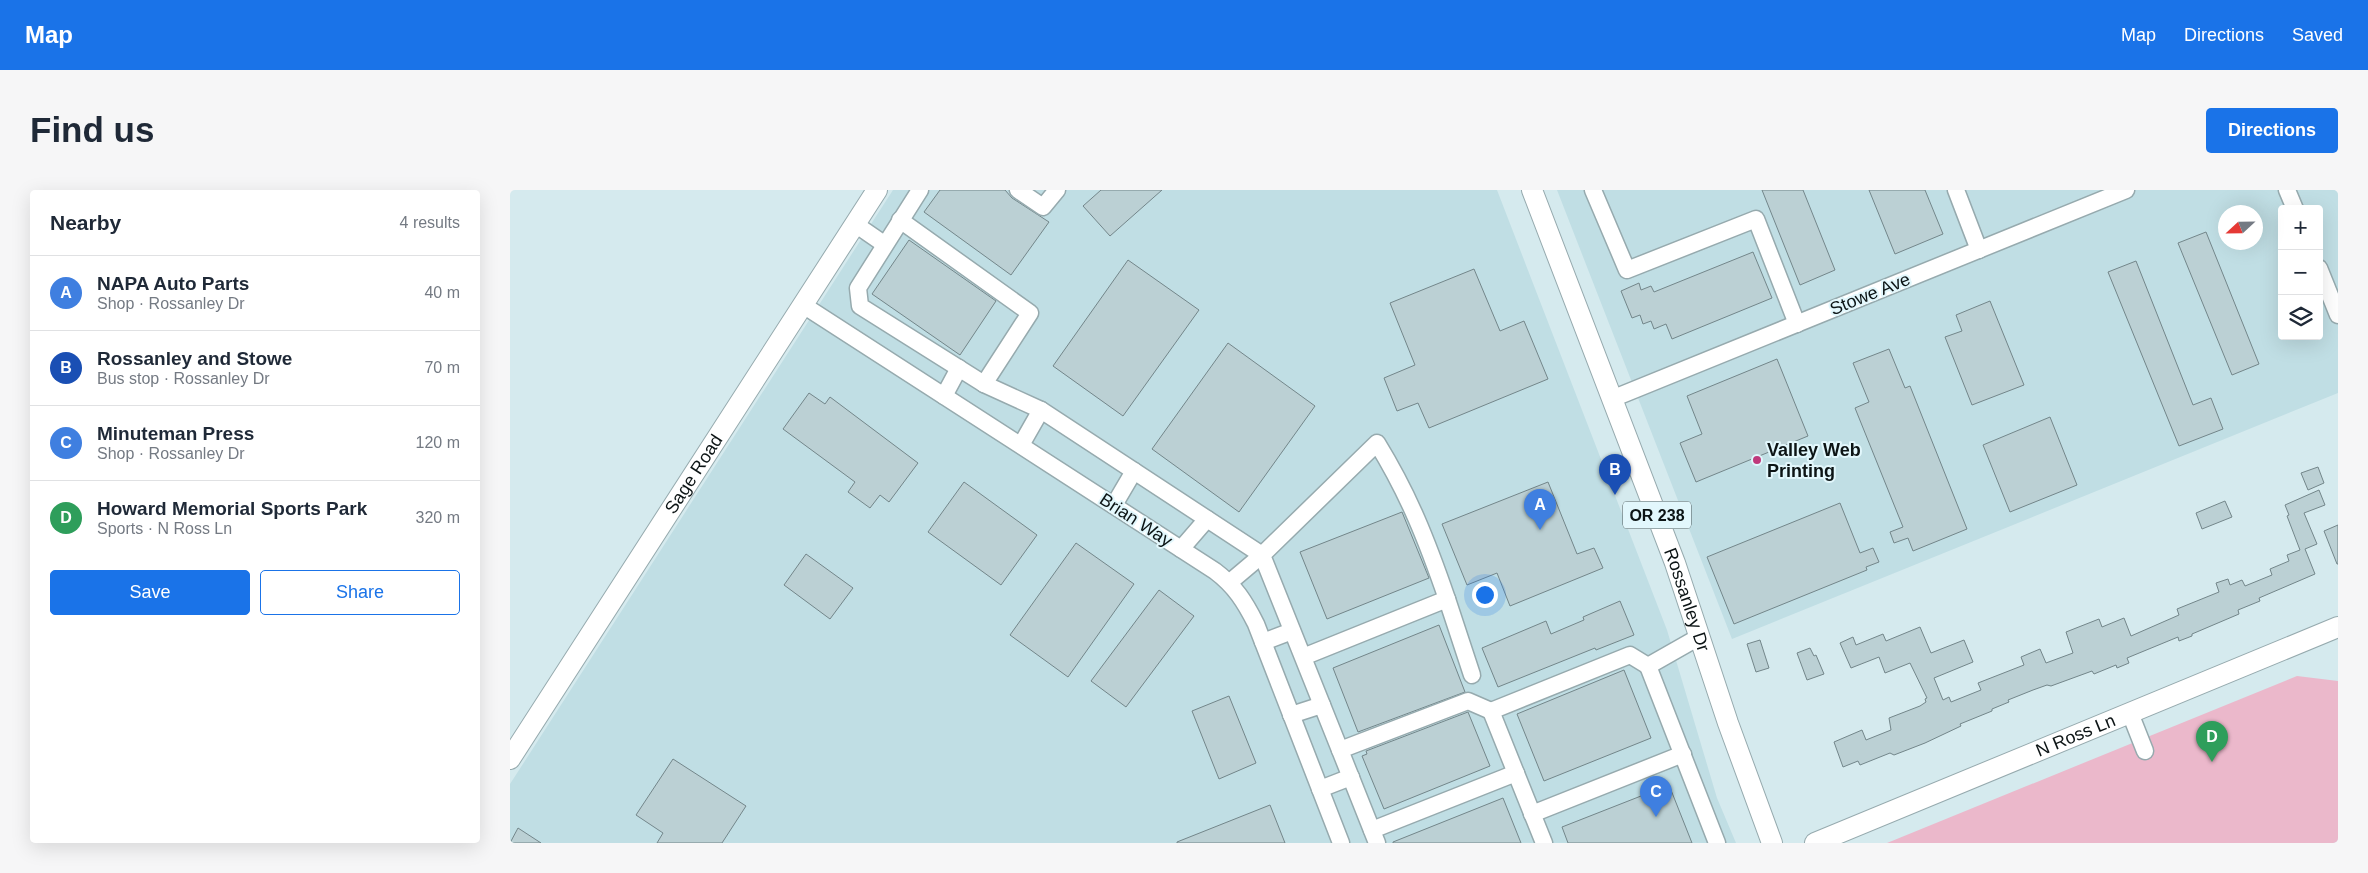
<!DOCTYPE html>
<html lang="en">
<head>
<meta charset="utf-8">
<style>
  :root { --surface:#fff; --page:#f6f6f7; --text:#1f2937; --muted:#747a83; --line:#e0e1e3; --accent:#1a73e8 }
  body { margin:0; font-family:Helvetica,sans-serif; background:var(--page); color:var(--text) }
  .controls { position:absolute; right:15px; top:15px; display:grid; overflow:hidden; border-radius:5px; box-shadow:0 5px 20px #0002 }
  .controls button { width:45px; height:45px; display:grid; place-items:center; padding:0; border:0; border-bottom:1px solid var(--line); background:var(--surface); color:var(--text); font:25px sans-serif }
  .compass { position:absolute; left:1708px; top:15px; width:45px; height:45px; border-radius:50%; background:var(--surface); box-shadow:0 5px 20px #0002; rotate:248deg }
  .you { position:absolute; left:974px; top:404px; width:18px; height:18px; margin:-12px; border:4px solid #fff; border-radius:50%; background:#1a73e8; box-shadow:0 0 0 8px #1a73e833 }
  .badge { display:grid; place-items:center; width:32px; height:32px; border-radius:50%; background:var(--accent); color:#fff; font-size:16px; font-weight:700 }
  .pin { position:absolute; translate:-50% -41px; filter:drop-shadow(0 1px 2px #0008) }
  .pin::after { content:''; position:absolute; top:26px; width:18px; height:15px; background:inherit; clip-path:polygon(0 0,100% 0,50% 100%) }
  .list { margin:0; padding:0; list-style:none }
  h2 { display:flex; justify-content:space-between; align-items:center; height:65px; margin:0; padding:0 20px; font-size:21px }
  h2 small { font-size:16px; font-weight:400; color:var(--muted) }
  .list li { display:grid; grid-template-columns:32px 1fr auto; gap:15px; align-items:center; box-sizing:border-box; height:75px; padding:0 20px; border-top:1px solid var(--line) }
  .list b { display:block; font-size:19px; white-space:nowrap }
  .list p { margin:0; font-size:16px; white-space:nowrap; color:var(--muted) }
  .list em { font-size:16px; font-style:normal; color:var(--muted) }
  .actions { display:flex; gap:10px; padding:15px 20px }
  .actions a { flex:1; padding:11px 0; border:1px solid var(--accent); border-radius:5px; text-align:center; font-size:18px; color:var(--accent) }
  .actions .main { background:var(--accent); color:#fff }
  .icon { flex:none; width:28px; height:28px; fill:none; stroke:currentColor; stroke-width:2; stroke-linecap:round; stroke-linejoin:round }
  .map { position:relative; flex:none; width:1828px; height:653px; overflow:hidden; border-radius:5px }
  header { display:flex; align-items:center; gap:30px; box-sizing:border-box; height:70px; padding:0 25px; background:var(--accent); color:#fff }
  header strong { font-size:24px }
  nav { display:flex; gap:28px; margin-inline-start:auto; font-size:18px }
  .intro { display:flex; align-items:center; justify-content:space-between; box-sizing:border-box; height:120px; padding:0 30px }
  h1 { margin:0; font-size:35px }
  .button { padding:12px 22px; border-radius:5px; background:var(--accent); color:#fff; font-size:18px; font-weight:700 }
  main { display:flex; gap:30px; padding:0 30px }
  aside { flex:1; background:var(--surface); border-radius:5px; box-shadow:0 5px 20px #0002 }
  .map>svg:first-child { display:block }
  .built { fill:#c0dee4; fill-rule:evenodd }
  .green { fill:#ebb8cb }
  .building { fill:#bbd0d4; stroke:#73868a }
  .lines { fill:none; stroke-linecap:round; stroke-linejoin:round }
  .minor-casing { stroke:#96aaae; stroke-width:19 }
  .major-casing { stroke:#96aaae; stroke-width:22 }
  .minor { stroke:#fff; stroke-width:16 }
  .major { stroke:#fff; stroke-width:20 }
  .poi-dot { fill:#bf397b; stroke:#e2f7fc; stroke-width:2 }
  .labels { text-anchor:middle; stroke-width:4; stroke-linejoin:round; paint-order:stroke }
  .shield { fill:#e2f7fc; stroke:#4c585a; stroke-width:1 }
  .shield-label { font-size:16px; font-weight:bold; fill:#0c1415 }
  .street-label { font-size:18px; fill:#0c1415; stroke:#e2f7fc }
  .poi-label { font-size:18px; font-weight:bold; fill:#0c1415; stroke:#e2f7fc; text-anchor:start }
</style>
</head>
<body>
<header>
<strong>Map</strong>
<nav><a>Map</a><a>Directions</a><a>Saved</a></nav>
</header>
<div class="intro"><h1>Find us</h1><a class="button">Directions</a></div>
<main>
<aside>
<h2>Nearby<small>4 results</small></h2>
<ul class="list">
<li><span class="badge" style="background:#3f7fe0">A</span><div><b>NAPA Auto Parts</b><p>Shop · Rossanley Dr</p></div><em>40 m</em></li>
<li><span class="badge" style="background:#1a4fb4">B</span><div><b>Rossanley and Stowe</b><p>Bus stop · Rossanley Dr</p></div><em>70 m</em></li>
<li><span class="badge" style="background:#3f7fe0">C</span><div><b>Minuteman Press</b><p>Shop · Rossanley Dr</p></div><em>120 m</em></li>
<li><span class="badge" style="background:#2e9e5b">D</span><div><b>Howard Memorial Sports Park</b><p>Sports · N Ross Ln</p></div><em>320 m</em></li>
</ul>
<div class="actions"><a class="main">Save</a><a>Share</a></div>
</aside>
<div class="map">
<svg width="1828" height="653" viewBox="0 0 1828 653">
  <rect width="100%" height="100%" fill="#d5eaee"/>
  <!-- built -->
  <g class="built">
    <polygon points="383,0 987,0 1157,440 1207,608 1226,653 0,653 0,594"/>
    <path d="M 1047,0 L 1828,0 L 1828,203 L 1222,449 ZM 1772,19 L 1809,19 L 1809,146 L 1772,146 ZM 1716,22 L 1746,22 L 1746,52 L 1716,52 Z"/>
  </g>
  <!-- green -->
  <polygon class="green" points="1787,486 1828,491 1828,653 1377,653"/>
  <!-- building -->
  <g class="building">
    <polygon points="430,0 495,0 502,8 539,32 501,85 414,22"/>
    <polygon points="591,0 652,0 600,46 573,16"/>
    <polygon points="1252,0 1293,0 1325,80 1290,95"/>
    <polygon points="1359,0 1415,0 1433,44 1385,64"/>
    <polygon points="1696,42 1749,174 1722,185 1668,53"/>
    <polygon points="399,50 486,111 450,165 362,104"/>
    <polygon points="1243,62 1262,108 1162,149 1156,134 1144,139 1141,131 1133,134 1130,125 1122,128 1111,101 1129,93 1131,100 1141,96 1144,102"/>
    <polygon points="618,70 689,120 613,226 543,176"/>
    <polygon points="1626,71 1683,215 1701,208 1713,239 1669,256 1598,82"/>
    <polygon points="964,79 990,141 1014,131 1038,189 919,238 908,213 887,221 874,188 905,175 880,113"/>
    <polygon points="1480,111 1514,195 1462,215 1435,147 1452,141 1446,125"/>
    <polygon points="718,153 805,216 729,322 642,259"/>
    <polygon points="1379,159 1395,198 1400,196 1457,339 1403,361 1398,348 1384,353 1380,342 1393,337 1345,218 1359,212 1343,173"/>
    <polygon points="1267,169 1298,246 1186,292 1170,253 1192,244 1177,206"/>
    <polygon points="299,203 315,214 320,207 408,273 379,312 370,305 360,318 338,302 345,292 273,239"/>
    <polygon points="1540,227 1567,295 1500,322 1473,255"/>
    <polygon points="1808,277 1814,293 1798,300 1791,283"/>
    <polygon points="454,292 527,345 491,395 418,342"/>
    <polygon points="1038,292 1067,364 1084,358 1093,378 1000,416 987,383 957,395 932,334"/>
    <polygon points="1809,300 1815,315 1794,323 1807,354 1795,359 1805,384 1749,408 1750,411 1728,420 1729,424 1682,444 1682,446 1669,451 1668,447 1617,468 1619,473 1607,478 1606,475 1584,484 1582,481 1541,496 1537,495 1523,500 1498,510 1499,512 1482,519 1482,521 1450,534 1451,536 1415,553 1384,565 1380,563 1350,575 1348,571 1333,577 1324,552 1352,540 1356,550 1381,540 1379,528 1410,516 1416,512 1415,509 1417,508 1400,473 1375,483 1369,467 1341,478 1330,453 1343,447 1346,455 1373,444 1376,451 1410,437 1421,463 1454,450 1463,472 1424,488 1433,510 1439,507 1441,512 1471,500 1468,493 1514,475 1511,467 1530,459 1536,473 1563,463 1556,442 1589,429 1592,437 1614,428 1621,446 1669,425 1667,419 1709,402 1706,393 1718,389 1720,395 1732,390 1735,396 1762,385 1760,379 1779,371 1777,365 1790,360 1777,326 1779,325 1775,315"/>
    <polygon points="1715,311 1722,327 1692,339 1686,323"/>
    <polygon points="1330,313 1350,363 1363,358 1369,372 1356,377 1357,380 1224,434 1197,367"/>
    <polygon points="892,322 919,388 817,429 790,362"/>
    <polygon points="1828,335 1828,374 1827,374 1814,341"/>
    <polygon points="566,353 624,394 558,487 500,445"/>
    <polygon points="296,364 343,398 320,429 274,395"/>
    <polygon points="649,400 684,426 616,517 581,491"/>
    <polygon points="1110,411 1124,445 1086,460 1085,458 988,497 972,458 1036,431 1041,444 1074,430 1073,427"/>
    <polygon points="929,435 955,502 848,542 823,478"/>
    <polygon points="1250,450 1259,478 1246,482 1237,454"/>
    <polygon points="1300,458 1304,466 1306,465 1314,484 1297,490 1287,463"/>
    <polygon points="1114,480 1141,548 1034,591 1007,524"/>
    <polygon points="719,506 746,573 709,589 682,521"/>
    <polygon points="958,522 980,576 874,619 852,566 857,564 856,561"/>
    <polygon points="163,569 236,616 212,653 147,653 153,643 126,625"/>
    <polygon points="1159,595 1182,653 1058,653 1052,637"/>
    <polygon points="993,608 1011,653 883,653 883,652"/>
    <polygon points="760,615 775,653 667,653 667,652"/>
    <polygon points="8,638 31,653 0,653"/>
  </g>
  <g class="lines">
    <!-- minor casing -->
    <g class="minor-casing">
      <g id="minor">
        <polyline points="410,0 348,98 350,116 474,194 531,220 752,365 720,392"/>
        <polyline points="508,0 533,17 547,0"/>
        <polyline points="1083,0 1117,80 1246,29 1287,134"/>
        <polyline points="1446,0 1469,60"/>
        <polyline points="1777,0 1785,19"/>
        <polyline points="390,30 520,123 474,194"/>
        <polyline points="345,34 374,54"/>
        <polyline points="1809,78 1828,125"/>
        <path d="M 293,115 L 705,381 C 725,396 735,412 746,434 L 831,653"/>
        <polyline points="434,206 449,178"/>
        <polyline points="1104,208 1616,0"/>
        <polyline points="511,255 531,220"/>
        <polyline points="604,315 624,281"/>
        <polyline points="671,359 697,329"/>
        <polyline points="937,409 962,485"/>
        <polyline points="1189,447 1138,476 1207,653"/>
        <polyline points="753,452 782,441"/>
        <path d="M 793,467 L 937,409 C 917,351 899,305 867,253 L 752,365 L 830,560"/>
        <polyline points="1620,523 1635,561"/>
        <polyline points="781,525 812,515"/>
        <polyline points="810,599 841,587"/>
        <polyline points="1022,624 1173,564"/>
        <polyline points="862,640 1006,583"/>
        <polyline points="867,653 830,560 958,511 981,521"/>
        <polyline points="1034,653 981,521 1120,465 1138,476"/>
      </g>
    </g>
    <!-- major casing -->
    <g class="major-casing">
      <g id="major">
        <path id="s1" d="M 1022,0 L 1165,373 L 1218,533 L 1262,653"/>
        <path id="s2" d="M 0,569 L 367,0"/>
        <path id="s3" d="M 1305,653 L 1828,437"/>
      </g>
    </g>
    <!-- minor -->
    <use href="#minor" class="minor"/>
    <!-- major -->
    <use href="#major" class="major"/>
  </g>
  <!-- markers -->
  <circle class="poi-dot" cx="1247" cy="270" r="5"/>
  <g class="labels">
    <!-- shield labels -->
    <rect class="shield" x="1113" y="311.5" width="68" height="27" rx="4"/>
    <g class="shield-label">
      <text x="1147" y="331">OR 238</text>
    </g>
    <!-- street labels -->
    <g class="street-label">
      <text transform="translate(1360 104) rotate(-22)" y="6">Stowe Ave</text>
      <text dy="6" stroke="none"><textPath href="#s2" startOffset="339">Sage Road</textPath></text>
      <text transform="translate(626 330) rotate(33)" y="6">Brian Way</text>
      <text dy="6" stroke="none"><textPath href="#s1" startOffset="438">Rossanley Dr</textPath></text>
      <text dy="6" stroke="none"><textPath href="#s3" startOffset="282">N Ross Ln</textPath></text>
    </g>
    <!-- poi labels -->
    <g class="poi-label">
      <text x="1257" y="266">Valley Web<tspan x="1257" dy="21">Printing</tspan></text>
    </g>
  </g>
</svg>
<div class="controls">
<button>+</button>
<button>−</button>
<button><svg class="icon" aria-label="layers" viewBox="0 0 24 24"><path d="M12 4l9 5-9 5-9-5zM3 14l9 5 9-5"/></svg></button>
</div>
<svg class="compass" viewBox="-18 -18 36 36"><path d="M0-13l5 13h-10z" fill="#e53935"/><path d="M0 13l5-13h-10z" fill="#747a83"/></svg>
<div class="you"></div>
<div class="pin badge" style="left:1030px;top:340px;background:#3f7fe0">A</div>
<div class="pin badge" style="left:1105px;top:305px;background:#1a4fb4">B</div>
<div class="pin badge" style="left:1146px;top:627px;background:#3f7fe0">C</div>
<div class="pin badge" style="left:1702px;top:572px;background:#2e9e5b">D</div>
</div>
</main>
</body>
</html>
